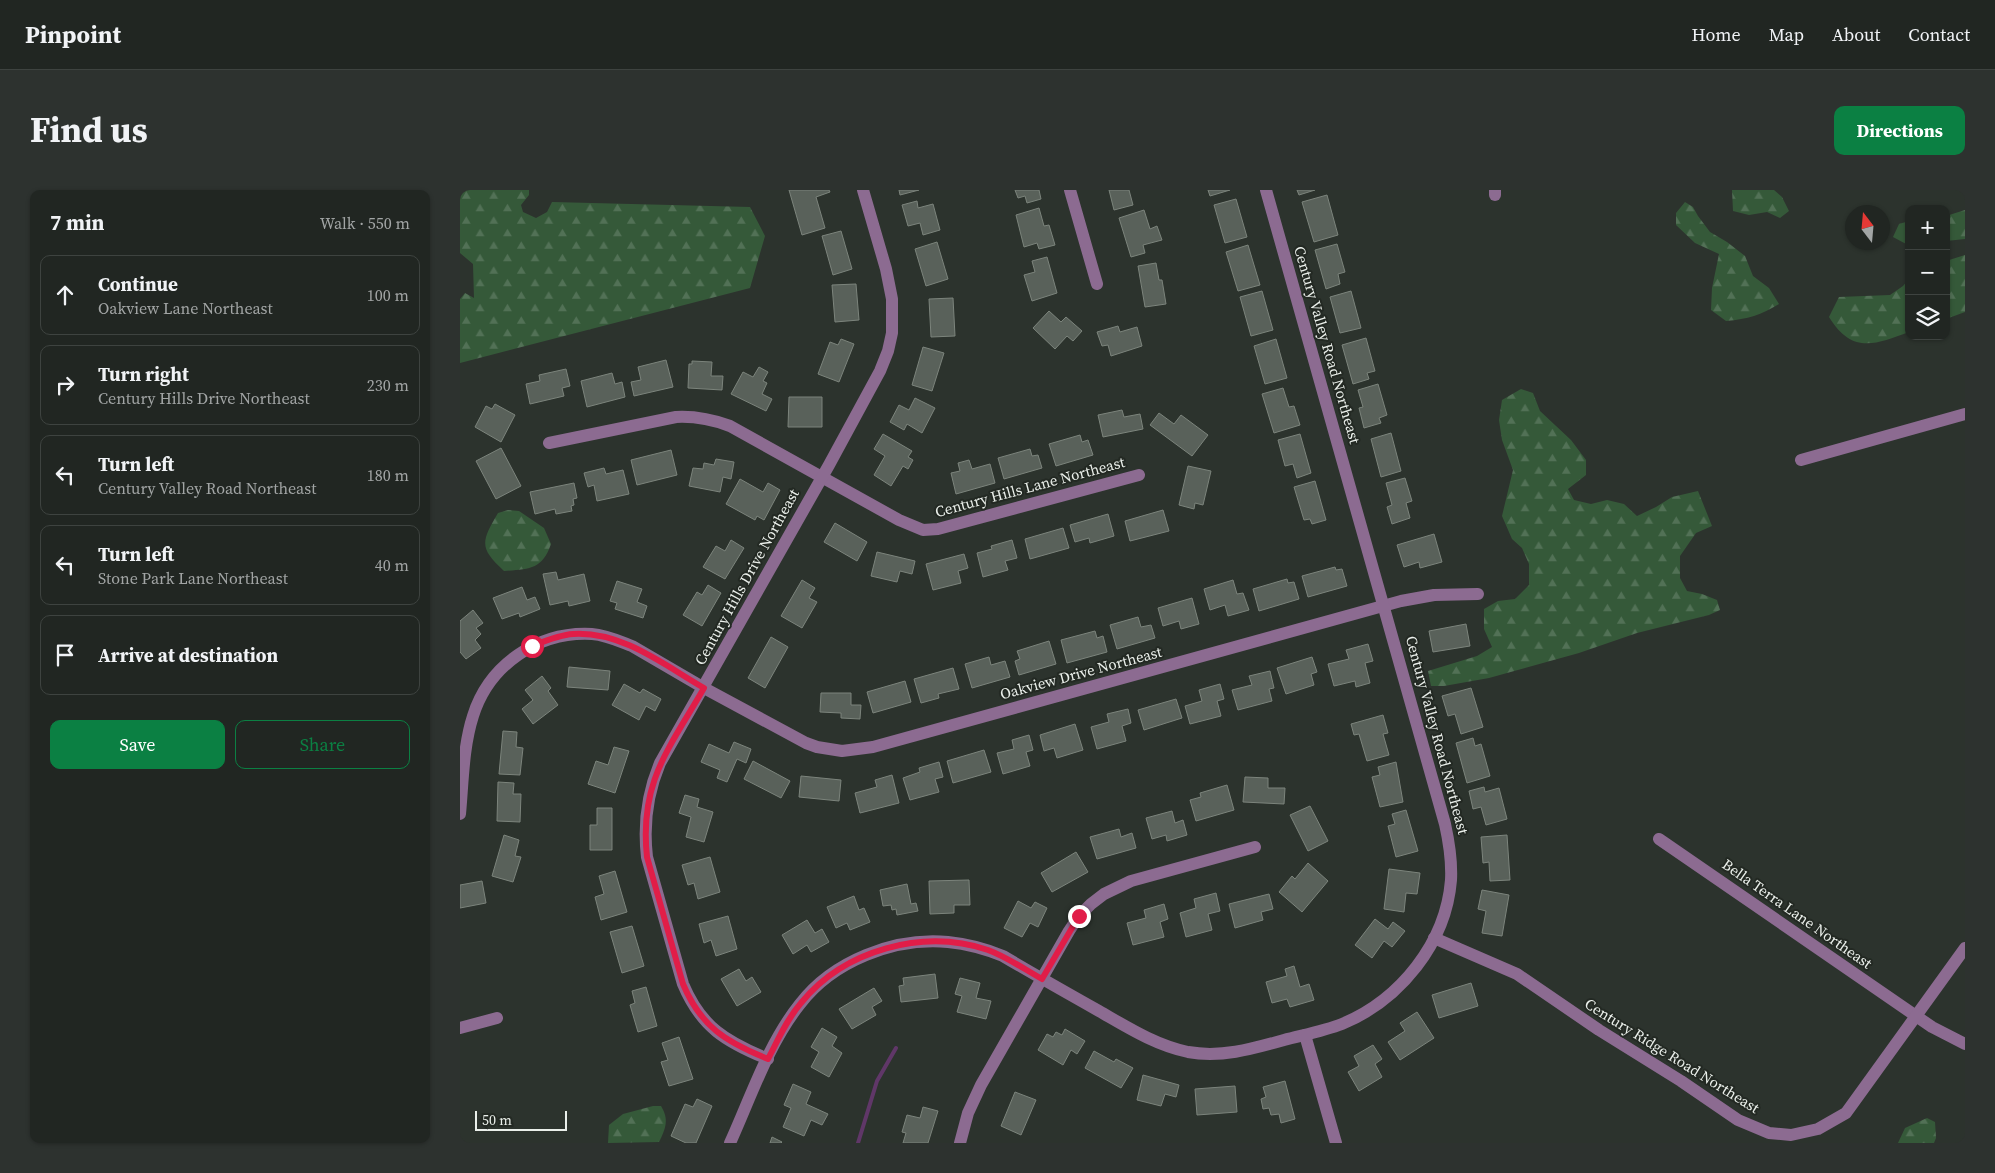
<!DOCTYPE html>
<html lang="en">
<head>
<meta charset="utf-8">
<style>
  :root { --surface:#212622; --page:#2d322f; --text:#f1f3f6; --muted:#a2a5a5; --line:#3e4340; --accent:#0b8043 }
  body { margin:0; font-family:"Source Serif 4",serif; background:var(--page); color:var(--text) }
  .controls { position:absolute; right:15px; top:15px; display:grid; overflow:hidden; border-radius:10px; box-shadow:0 1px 4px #0004 }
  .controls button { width:45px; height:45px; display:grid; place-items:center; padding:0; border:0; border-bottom:1px solid var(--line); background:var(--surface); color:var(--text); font:25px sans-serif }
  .compass { position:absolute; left:1385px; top:15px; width:45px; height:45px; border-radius:50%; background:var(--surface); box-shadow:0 1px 4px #0004; rotate:344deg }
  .scale { position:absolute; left:15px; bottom:12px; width:92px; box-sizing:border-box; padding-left:5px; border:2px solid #eaefea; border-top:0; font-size:14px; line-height:18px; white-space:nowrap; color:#eaefea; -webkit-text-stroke:4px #232923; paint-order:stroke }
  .stop { position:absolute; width:15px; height:15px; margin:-11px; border:4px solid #e11d48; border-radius:50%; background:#fff }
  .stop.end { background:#e11d48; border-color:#fff; box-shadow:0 1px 5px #0008 }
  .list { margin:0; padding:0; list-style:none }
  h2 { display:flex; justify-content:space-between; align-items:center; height:65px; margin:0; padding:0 20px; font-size:21px }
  h2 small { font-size:16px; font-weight:400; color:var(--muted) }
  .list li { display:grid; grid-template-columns:32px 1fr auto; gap:15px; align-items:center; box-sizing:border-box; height:80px; margin:0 10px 10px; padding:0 10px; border:1px solid var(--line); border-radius:10px }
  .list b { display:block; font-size:19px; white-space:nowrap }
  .list p { margin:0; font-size:16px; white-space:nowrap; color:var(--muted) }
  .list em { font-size:16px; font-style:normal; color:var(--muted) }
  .actions { display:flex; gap:10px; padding:15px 20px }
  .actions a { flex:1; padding:11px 0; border:1px solid var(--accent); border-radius:10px; text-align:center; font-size:18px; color:var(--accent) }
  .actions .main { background:var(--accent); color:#fff }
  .icon { flex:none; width:28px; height:28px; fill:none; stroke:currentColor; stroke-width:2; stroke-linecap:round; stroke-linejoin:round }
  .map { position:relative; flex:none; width:1505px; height:953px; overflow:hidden; border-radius:10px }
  header { display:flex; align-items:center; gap:30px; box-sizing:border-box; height:70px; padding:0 25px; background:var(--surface); border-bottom:1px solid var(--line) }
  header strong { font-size:24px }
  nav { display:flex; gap:28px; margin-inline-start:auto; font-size:18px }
  .intro { display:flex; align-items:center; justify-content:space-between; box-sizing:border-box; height:120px; padding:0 30px }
  h1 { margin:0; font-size:35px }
  .button { padding:12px 22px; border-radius:10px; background:var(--accent); color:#fff; font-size:18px; font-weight:700 }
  main { display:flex; gap:30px; padding:0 30px }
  aside { flex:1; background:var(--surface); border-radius:10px; box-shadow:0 1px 4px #0004 }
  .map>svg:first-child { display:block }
  .forest { fill:url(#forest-firs) }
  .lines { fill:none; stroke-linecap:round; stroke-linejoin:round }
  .stream { stroke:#603768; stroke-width:4 }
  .building { fill:#59615a; stroke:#7c847c }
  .minor { stroke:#8c6b91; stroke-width:12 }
  .route { stroke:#e11d48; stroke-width:6 }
  .labels { text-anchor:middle; stroke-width:4; stroke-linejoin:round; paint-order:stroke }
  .street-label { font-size:15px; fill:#eaefea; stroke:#232923 }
</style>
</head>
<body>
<header>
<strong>Pinpoint</strong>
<nav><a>Home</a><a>Map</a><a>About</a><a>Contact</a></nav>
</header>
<div class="intro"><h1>Find us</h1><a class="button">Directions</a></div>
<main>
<aside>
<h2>7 min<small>Walk · 550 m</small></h2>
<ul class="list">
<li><svg class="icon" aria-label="ahead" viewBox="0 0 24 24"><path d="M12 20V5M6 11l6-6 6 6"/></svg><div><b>Continue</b><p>Oakview Lane Northeast</p></div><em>100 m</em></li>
<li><svg class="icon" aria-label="right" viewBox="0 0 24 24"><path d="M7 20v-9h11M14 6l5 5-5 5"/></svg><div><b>Turn right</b><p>Century Hills Drive Northeast</p></div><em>230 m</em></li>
<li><svg class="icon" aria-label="left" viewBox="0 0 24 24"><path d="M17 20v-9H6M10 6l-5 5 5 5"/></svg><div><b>Turn left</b><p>Century Valley Road Northeast</p></div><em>180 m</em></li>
<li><svg class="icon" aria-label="left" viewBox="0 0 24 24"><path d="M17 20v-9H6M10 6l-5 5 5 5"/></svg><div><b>Turn left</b><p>Stone Park Lane Northeast</p></div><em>40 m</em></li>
<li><svg class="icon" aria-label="arrive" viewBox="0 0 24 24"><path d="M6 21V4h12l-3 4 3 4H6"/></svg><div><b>Arrive at destination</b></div></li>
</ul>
<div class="actions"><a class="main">Save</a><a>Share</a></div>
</aside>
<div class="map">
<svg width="1505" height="953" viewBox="0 0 1505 953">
  <defs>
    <pattern id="forest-firs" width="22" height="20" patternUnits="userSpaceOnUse" patternTransform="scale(1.25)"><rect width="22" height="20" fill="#355939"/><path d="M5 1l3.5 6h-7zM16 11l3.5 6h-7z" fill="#527156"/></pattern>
  </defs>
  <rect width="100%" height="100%" fill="#2c332d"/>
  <!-- forest -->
  <g class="forest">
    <polygon points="0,0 69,0 69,5 61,15 63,22 76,28 87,22 92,12 290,17 305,46 290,98 0,173 0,109 5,103 14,108 13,74 0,63"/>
    <polygon points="1272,0 1314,0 1322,7 1329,21 1320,28 1307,22 1289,25 1273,21"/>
    <path d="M 1225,12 L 1233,17 L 1238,26 L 1250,42 L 1267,52 L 1285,66 L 1293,86 L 1309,98 L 1319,114 C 1301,125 1288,129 1266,131 L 1251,120 L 1252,98 L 1259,64 L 1235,53 L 1216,35 L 1216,23 Z"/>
    <polygon points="1505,20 1505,49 1486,51 1486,26"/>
    <polygon points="1449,31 1449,55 1448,55 1433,47 1439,34"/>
    <polygon points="1505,65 1505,122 1486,129 1486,71"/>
    <path d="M 1449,89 L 1449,142 C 1414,155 1392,164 1369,127 L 1379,107 L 1430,105 L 1443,96 Z"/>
    <polygon points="1061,199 1073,203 1080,221 1111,250 1126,270 1126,285 1108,299 1114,310 1131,314 1147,310 1164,314 1177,326 1196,317 1212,307 1238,301 1252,336 1236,343 1220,366 1220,388 1227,401 1242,404 1257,410 1260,420 1249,425 1177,443 1119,463 1029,488 984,496 971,496 968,481 1017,466 1032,457 1024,439 1024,419 1038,411 1055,409 1069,395 1069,374 1062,358 1052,349 1042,326 1053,280 1042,250 1039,230 1042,210"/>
    <path d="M 48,320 L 59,321 L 84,338 L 91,354 C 82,380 69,379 44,381 C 19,358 21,352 38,323 Z"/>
    <path d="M 193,916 L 201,916 C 209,929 206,938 199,952 L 148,953 L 149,935 L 163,924 Z"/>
    <polygon points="1467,928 1475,932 1476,948 1474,953 1438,953 1445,938"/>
  </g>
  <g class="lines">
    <!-- stream -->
    <polyline class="stream" points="398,953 417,891 436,858"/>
  </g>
  <!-- building -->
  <g class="building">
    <polygon points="329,0 369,0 370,2 356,7 365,38 342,45"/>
    <polygon points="439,0 459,0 440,5"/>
    <polygon points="555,0 579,0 581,9 567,13 565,6 558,8"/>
    <polygon points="649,0 669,0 673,15 654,20"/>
    <polygon points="748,0 770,0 750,6"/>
    <polygon points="837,0 855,0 839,5"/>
    <polygon points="867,5 878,45 854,52 842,12"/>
    <polygon points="776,9 787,47 765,53 754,15"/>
    <polygon points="457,11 458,18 473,14 480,40 463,45 460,33 448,36 442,15"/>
    <polygon points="579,18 584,36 589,35 595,55 579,59 577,53 564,57 556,25"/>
    <polygon points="684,20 690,39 697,36 702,50 683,55 685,63 671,67 659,28"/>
    <polygon points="381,41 392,79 373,85 362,46"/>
    <polygon points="477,52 488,89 466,96 455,59"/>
    <polygon points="877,54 885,82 878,84 880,94 866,99 855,60"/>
    <polygon points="788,55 800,95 778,101 766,62"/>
    <polygon points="587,67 597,103 572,111 564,85 575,82 572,71"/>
    <polygon points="696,73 699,90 702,90 706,114 685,117 678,76"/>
    <polygon points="396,94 399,130 375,132 372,95"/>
    <polygon points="802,101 813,140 791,146 780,107"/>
    <polygon points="891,101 901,138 880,143 870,107"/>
    <polygon points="493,108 495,146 471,147 469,109"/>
    <polygon points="589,121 601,132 606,127 622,141 613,151 607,146 595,159 573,138"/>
    <polygon points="658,136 660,142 677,137 682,156 651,166 648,155 642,156 637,142"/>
    <polygon points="906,148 915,181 907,183 909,189 893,194 882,155"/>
    <polygon points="381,149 394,154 379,192 358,184 370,152 378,155"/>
    <polygon points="816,149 827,188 805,194 794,156"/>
    <polygon points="463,157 484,163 472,201 452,195"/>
    <polygon points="206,170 213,197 174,206 171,192 181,190 178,177"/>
    <polygon points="232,171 252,172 251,186 263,186 262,200 228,198 229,174 232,174"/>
    <polygon points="299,177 308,182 303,191 307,193 302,204 312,209 306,221 271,204 283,182 293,187"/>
    <polygon points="106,179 110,196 102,198 104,206 70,214 66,194 80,191 79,185"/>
    <polygon points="152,183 155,194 162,192 165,207 127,217 121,191"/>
    <polygon points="918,194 927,225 919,228 921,233 904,238 899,218 903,217 898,200"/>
    <polygon points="823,198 829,217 834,216 840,235 814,243 802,204"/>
    <polygon points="329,207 362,207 362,237 328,237"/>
    <polygon points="455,208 475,218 462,243 447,234 444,240 430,232 439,215 449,220"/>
    <polygon points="35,214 55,225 41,252 15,237 26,216 32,219"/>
    <polygon points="662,220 664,227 680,224 683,239 643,247 638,225"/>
    <polygon points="699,223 714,234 721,225 748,245 732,266 690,235"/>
    <polygon points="931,243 941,281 921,287 911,249"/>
    <polygon points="423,244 452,261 448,267 453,270 448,279 443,276 431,296 414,285 425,266 414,259"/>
    <polygon points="840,244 851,283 837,288 833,274 825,276 818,250"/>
    <polygon points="620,245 622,252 628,250 633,265 596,276 589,254"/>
    <polygon points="41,258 61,296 36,309 16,271"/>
    <polygon points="570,259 572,266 578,265 582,278 544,289 538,268"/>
    <polygon points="211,260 217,285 177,295 171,270"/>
    <polygon points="256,269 274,272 271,289 263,287 260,302 229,296 233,278 243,279 244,273 254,275"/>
    <polygon points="509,270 512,279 530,274 535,293 496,304 491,283 500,281 498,273"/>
    <polygon points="728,276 751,281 743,315 735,313 734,319 719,315"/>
    <polygon points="144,278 146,284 163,280 169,304 137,311 134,295 128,297 124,283"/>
    <polygon points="945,288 952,311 946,313 950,328 932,334 927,317 932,315 926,293"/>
    <polygon points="280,289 303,302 308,293 320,300 304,330 297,326 295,330 266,314"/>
    <polygon points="855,291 866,330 852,334 850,329 844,330 834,297"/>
    <polygon points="114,293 117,308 113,309 114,315 111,316 112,321 96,324 95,319 75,324 70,302"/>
    <polygon points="703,320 709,341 670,351 665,331"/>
    <polygon points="648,324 654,346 630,353 629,348 615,352 610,335"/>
    <polygon points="375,333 407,352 397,371 364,352"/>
    <polygon points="603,338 609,358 570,369 565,349"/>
    <polygon points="974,344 982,372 960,378 959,372 944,377 937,355"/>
    <polygon points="271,350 284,358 265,389 243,377 256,356 265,361"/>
    <polygon points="552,350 557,368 545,371 548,380 523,387 517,363 532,359 531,356"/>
    <polygon points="417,362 455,371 452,384 440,381 437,392 411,386"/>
    <polygon points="504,364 508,378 498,381 501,393 473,400 466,374"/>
    <polygon points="875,377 876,380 882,379 887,396 848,407 842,386"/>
    <polygon points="96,382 98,390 124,384 130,411 109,416 108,411 90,415 83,384"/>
    <polygon points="827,389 828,393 834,392 839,409 799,421 793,399"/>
    <polygon points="342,390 355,398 349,408 357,412 342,438 321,426"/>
    <polygon points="773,390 777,404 783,403 789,420 768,426 765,415 750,420 744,399"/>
    <polygon points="157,391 182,399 177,412 187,416 183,428 155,419 157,413 150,411"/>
    <polygon points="248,395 261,403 242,436 223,425 237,402 242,405"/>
    <polygon points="62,397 67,410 75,407 80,419 60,427 59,423 42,429 33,408"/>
    <polygon points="732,408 739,434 721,439 719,431 703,436 698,418"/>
    <polygon points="13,420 23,433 16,438 21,444 15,450 21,458 6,469 0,462 0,431"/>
    <polygon points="678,427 681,437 691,435 695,448 657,459 650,435"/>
    <polygon points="1006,434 1010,456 973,462 969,441"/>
    <polygon points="635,441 637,448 643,446 647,462 607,473 601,450"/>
    <polygon points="311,447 328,457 305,498 288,488"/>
    <polygon points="589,451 596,474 559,485 555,471 560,469 557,461"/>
    <polygon points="908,454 913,471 905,473 910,493 896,497 895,491 874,496 868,474 889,469 886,460"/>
    <polygon points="529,467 531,475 545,471 550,487 512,498 505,474"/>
    <polygon points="852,467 857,482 851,484 854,495 826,504 817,478"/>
    <polygon points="109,477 150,481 148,500 107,497"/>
    <polygon points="493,478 499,499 478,504 479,508 461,513 454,489"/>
    <polygon points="810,481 814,498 809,499 812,511 778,520 772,500 792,495 789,486"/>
    <polygon points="82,486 91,498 88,501 98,515 73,534 62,519 73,510 65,500"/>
    <polygon points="445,491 451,512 413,523 407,502"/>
    <polygon points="164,494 180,503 183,499 201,509 195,521 186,516 179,530 152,515"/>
    <polygon points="760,494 764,509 757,511 761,526 730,534 725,516 742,511 739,500"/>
    <polygon points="1011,498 1023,537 1001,544 995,524 988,526 982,506"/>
    <polygon points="361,503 391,503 391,515 401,515 400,529 381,528 381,523 360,522"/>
    <polygon points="716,509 722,528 684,540 678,520"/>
    <polygon points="668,519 671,533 662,536 666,551 637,559 631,537 649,532 647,524"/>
    <polygon points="923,525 928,543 923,544 929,565 907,571 899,544 894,545 891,534"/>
    <polygon points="615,534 623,560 597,568 594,558 584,561 580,545"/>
    <polygon points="43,541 57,542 56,557 63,558 60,585 39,584"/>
    <polygon points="569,545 573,560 566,562 570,576 543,584 537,563 554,559 552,550"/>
    <polygon points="1013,548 1015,556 1021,554 1030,586 1007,593 996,553"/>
    <polygon points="274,552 291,559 286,573 277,569 267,592 257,588 260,580 241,572 249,554 269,563"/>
    <polygon points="154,557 169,561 155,603 128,594 136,571 148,575"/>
    <polygon points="524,560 531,582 493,593 487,571"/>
    <polygon points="293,571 330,591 321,608 284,589"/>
    <polygon points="479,572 483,587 475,589 479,602 450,610 443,588 460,582 459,578"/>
    <polygon points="936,572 943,612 920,617 912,587 920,585 918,577"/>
    <polygon points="432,585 439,613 400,623 395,603 417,597 415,590"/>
    <polygon points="341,586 381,590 379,611 339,607"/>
    <polygon points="785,587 808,588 808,598 825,598 824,614 783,612"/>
    <polygon points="38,592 54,593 53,604 61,604 60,632 37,631"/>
    <polygon points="767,595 774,620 736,631 730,610 741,607 740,603"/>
    <polygon points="1024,597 1025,602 1039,598 1047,629 1026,635 1021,617 1013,619 1009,601"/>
    <polygon points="225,605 239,609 237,617 253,622 244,652 226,647 231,627 219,623"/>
    <polygon points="850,616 868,651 848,661 830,625"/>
    <polygon points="137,618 152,618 152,660 130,660 130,635 137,635"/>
    <polygon points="946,620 958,661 936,667 928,636 935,634 932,624"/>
    <polygon points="712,621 715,633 723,630 727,645 707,651 706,645 692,649 686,628"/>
    <polygon points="659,639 661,647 672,643 676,658 637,669 630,647"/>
    <polygon points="44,645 59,650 55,666 61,667 53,692 32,686"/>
    <polygon points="1047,645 1050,690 1030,691 1029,672 1023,673 1021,647"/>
    <polygon points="616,662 628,682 592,702 581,683"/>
    <polygon points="250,667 260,702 238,709 234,693 228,695 222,675"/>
    <polygon points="848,673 868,691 842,722 819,702 832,686 835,689"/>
    <polygon points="929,679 960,683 957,704 946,703 944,722 924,719"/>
    <polygon points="155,681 167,722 141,730 135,707 144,704 139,686"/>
    <polygon points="509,690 510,715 494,715 494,723 470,724 469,691"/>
    <polygon points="22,691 26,713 0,718 0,695"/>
    <polygon points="447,694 451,714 456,713 458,721 437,725 436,719 432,720 431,715 423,716 420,700"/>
    <polygon points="1022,700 1049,705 1042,746 1022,743 1026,721 1018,719"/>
    <polygon points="756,703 760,721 748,724 752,740 726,747 720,723 736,718 734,709"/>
    <polygon points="809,704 813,719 801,722 803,730 775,738 769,714"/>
    <polygon points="394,706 399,720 404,718 410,732 390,740 387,733 376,738 367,717"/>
    <polygon points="558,711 571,718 575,712 587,718 578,737 570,733 562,747 544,738"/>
    <polygon points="704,714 708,729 700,732 704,747 673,755 667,733 686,728 684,720"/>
    <polygon points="268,726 277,759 256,766 251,750 244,753 239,734"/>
    <polygon points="915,729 928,739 933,732 945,741 932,757 924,751 912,768 895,755"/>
    <polygon points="347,730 355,743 362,739 369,752 351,762 347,755 333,764 322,745"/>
    <polygon points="172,736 184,776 162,783 150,742"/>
    <polygon points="834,776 840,797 849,794 854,810 830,817 827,809 812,813 806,792 827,786 825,779"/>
    <polygon points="279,779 286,791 292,787 301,802 277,816 261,789"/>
    <polygon points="475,784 478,808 441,812 439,796 444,795 443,788"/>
    <polygon points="500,788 520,793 516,808 531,811 526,829 497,822 502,806 495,804"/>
    <polygon points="1011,793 1018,816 979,828 972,805"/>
    <polygon points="186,797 197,836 178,842 170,815 175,813 172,801"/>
    <polygon points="414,798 422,811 412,817 416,825 392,839 379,819"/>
    <polygon points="957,822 974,848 940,870 928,852 945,841 940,833"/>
    <polygon points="362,838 377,847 372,856 382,863 369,887 351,877 359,862 351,857"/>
    <polygon points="605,839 625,851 617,864 611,860 603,875 578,860 587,844 593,847 596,842 602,845"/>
    <polygon points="219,847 233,889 209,896 201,872 208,870 202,853"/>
    <polygon points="913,855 922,869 915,874 922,887 899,901 888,882 899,876 894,866"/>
    <polygon points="634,861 654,872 656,869 673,878 661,898 625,878"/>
    <polygon points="683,885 719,895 716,907 705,904 701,916 677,910"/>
    <polygon points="825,891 835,929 821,933 819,924 811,925 809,918 803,919 801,909 806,907 803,897"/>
    <polygon points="333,894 351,902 346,914 368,924 362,935 351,930 344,946 323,937 331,918 324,915"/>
    <polygon points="775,896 777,922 737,925 735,899"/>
    <polygon points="555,902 576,910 561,945 541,936"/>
    <polygon points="237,909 252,916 236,953 226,953 211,946 225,914 233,917"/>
    <polygon points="463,917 478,921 468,953 443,953 446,943 442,942 447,925 460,928"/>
    <polygon points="312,947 322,952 321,953 310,953"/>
  </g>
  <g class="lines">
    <!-- minor -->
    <g class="minor">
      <polyline points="610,0 637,94"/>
      <polyline points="1035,5 1035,0"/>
      <path d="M 89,253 L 216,227 C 235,226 251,229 270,236 L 439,330 L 463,340 L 478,339 L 679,285"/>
      <polyline points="1341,270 1505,224"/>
      <path d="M 0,624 C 3,592 3,557 13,526 C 29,475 78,441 132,444 C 146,445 159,451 172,456 L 244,498 L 346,553 L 357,557 L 382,561 L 413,557 L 941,411 L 974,405 L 1018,404"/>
      <polyline points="1199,649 1472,837 1505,854"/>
      <polyline points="974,748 1057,784 1139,840 1221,891 1278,930 1309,943 1331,945 1358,939 1386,923 1505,758"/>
      <polyline points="0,838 37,828"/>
      <polyline points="845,845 876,953"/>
      <path d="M 308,869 C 266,852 241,837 223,794 L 187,667 C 183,633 187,604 200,573 L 369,275 L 420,181 L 428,161 L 432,143 L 432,109 L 426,79 L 403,0"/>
      <path d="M 270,953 C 291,907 308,854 340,814 C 373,771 434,747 488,752 C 508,754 526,759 543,766 C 575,785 607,803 639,821 C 667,837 695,855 728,862 C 761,868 792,859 824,850 C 843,845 864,841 882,834 C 940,810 986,753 991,690 C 992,671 989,652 985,634 L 806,0"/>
      <polyline points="500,953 508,923 521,895 609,741 619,726 631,714 644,704 671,691 795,657"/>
    </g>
  </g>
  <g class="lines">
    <!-- route -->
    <path class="route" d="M 72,456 C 85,451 99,445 113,444 C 162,441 204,475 244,498 C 209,559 179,592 187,667 L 223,794 C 241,837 266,852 308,869 C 318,850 327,829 341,813 C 384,760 463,738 528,760 C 547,767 564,779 582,789 L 619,726"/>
  </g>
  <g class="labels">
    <!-- street labels -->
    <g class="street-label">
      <text transform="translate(867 155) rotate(74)" y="5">Century Valley Road Northeast</text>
      <text transform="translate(570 297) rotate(-15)" y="5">Century Hills Lane Northeast</text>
      <text transform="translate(287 387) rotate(-61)" y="5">Century Hills Drive Northeast</text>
      <text transform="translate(621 483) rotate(-15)" y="5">Oakview Drive Northeast</text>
      <text transform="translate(977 545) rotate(75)" y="5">Century Valley Road Northeast</text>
      <text transform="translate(1337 724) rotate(35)" y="5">Bella Terra Lane Northeast</text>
      <text transform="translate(1212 866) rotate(32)" y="5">Century Ridge Road Northeast</text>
    </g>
  </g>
</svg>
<div class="controls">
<button>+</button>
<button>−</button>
<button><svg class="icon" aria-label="layers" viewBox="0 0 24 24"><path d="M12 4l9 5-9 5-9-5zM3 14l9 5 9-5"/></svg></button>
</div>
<svg class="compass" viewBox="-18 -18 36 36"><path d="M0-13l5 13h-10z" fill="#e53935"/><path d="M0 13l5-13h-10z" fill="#a2a5a5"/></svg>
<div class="scale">50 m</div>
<div class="stop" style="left:72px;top:456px"></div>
<div class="stop end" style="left:619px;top:726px"></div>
</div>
</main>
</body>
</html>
